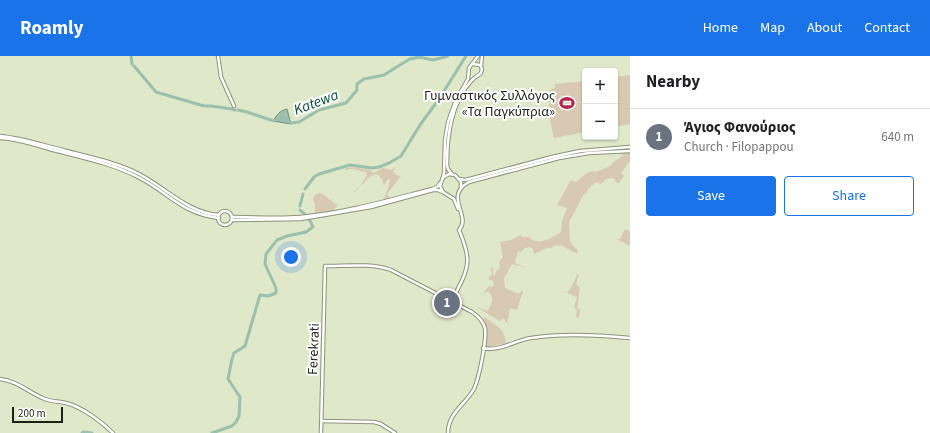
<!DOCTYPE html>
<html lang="en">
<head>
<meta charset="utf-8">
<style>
  :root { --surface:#fff; --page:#f6f6f6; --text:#202124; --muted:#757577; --line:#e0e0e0; --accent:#1a73e8 }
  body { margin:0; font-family:"Source Sans 3",sans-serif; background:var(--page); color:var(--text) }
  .controls { position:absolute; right:12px; top:12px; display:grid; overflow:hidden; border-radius:4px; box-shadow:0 1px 3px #0004 }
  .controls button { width:36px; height:36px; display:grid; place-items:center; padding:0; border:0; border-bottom:1px solid var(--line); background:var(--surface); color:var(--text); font:20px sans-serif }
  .scale { position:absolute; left:12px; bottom:10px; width:51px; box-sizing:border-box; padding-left:4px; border:2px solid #1e2116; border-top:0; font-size:11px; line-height:14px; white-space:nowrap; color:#1e2116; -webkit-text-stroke:3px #fff; paint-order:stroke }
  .you { position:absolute; left:291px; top:201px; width:14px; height:14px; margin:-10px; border:3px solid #fff; border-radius:50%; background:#1a73e8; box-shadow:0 0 0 6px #1a73e833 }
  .badge { display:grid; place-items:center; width:26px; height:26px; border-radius:50%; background:var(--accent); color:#fff; font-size:13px; font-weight:700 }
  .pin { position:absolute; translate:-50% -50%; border:2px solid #fff; box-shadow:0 1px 4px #0006 }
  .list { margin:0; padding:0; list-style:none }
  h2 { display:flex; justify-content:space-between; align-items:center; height:52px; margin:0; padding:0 16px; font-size:17px }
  h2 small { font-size:13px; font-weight:400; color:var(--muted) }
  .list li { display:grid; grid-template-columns:26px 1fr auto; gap:12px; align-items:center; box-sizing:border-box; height:56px; padding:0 16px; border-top:1px solid var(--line) }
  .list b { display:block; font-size:15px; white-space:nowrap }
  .list p { margin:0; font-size:13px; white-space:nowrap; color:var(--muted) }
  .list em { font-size:13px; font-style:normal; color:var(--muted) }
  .actions { display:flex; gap:8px; padding:12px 16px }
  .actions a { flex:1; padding:9px 0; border:1px solid var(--accent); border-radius:4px; text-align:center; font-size:14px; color:var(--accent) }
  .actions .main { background:var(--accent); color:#fff }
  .map { position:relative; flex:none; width:630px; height:377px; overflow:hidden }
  header { display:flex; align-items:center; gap:24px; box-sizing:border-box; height:56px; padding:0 20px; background:var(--accent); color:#fff }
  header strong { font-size:19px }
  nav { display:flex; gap:22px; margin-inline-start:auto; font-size:14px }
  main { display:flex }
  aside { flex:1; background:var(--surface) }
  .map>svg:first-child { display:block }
  .green { fill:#d8c9b2 }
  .water { fill:#9bc0ad; stroke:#769080 }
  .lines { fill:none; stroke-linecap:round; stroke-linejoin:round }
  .river { stroke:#9bc0ad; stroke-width:3 }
  .tertiary-casing { stroke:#8c9378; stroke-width:4.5 }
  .secondary-casing { stroke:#8c9378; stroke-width:4.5 }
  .tertiary { stroke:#fff; stroke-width:2.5 }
  .secondary { stroke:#fff; stroke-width:2.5 }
  .labels { text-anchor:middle; stroke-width:4; stroke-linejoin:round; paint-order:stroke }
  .poi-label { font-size:14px; fill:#1e2116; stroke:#fff; text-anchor:end }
  .street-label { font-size:14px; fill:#1e2116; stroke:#fff }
  .water-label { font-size:15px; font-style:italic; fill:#084e34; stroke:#fff }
</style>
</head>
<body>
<header>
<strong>Roamly</strong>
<nav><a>Home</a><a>Map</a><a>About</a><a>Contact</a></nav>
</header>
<main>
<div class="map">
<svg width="630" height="377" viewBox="0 0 630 377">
  <rect width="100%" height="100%" fill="#e0e8ca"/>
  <!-- green -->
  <g class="green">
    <polygon points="630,19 630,68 615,71 615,21"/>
    <polygon points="585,25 585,76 554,82 549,60 549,34 555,32 555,28"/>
    <path d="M 626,96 L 630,97 L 630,105 L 621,117 L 624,120 L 619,127 L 617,127 L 613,122 L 606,123 L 601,128 L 596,126 L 587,134 L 587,137 L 584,138 L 569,166 L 570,185 L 573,190 L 577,193 L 578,197 C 567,196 562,184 551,192 L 547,192 L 534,198 L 533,193 L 530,191 L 525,192 L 521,196 L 518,195 L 515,207 L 527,212 L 512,208 L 504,222 L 505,232 L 519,238 L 522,234 L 523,237 L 521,241 L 517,254 L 510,252 L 508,263 L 507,264 L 509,269 L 505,265 L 504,262 L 500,265 L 476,251 L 487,255 C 492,249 495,241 488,235 L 482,239 L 489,230 L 492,231 L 494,228 L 493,225 L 490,224 L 488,222 L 492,218 L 491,212 L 493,211 L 493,218 L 495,219 L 496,215 L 500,212 L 499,206 L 503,201 L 500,186 L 511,184 L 521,179 L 522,181 L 529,181 C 538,191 552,182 561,176 L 562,165 L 567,152 L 557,149 L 571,124 L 576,126 L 587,117 L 591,115 L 596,116 L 610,110 L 615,105 L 624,99 L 618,97 Z"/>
    <path d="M 352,111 L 370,114 L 373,117 L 383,112 L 391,114 L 396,111 L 393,116 L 397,119 L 401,120 L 387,138 L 390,142 L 383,144 C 387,137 389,130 390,123 L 387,124 L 384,130 L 382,123 L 377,118 C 366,120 362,132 352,137 L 361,129 L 367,119 L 366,116 C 359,116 352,110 345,115 L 346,112 Z"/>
    <path d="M 319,137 C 327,138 331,147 338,149 L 332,155 L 315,158 L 315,149 L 313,143 L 315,139 Z"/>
    <polygon points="625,173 630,175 630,190 617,183 620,183"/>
    <path d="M 579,218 L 576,228 L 580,232 L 577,252 L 580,254 L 579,262 L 576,261 L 577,254 L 574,251 L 577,241 L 563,235 L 568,236 C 572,231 574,225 577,219 Z"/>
    <path d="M 484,261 C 495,268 505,273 506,287 L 489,291 L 486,290 L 487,273 L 483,264 Z"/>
  </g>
  <!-- water -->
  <path class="water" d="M 287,53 L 291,68 L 273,65 C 277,59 280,54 287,53 Z"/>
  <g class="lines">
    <!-- river -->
    <g class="river">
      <polyline points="131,0 132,8"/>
      <polyline points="134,10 156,36 204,50 211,50 232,53"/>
      <polyline points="234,54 235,54"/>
      <polyline points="238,54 247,56 274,65"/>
      <polyline points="291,67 299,66 319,54 346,47 357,34 357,28 364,23 384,19 403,7 410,3 419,1 433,4 448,0"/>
      <polyline points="305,133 314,121 319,118 350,109 372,112 379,111 389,107 401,100 420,69 439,43 466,0"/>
      <polyline points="300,150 303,138"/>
      <polyline points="82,377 83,376 92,377"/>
      <path d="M 212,377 L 232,370 L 236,366 L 239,360 L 240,341 L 228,323 L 232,303 L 234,297 L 245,290 L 260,239 L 268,240 L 276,237 L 276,232 L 265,208 L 266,198 L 277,184 L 287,180 L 306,176 L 313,171 C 310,163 307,159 300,154"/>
    </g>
    <!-- tertiary casing -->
    <g class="tertiary-casing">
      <g id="tertiary">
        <polyline points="218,0 221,21 234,50"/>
        <path d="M 483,292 C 499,296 516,284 531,282 C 562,277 599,279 630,282"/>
        <path d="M 0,323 C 18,325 29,337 45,343 C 52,346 59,345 66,347 C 82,351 102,366 113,377"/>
        <polyline points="321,365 374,366 381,368 395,377"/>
        <path d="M 321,377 L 325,210 C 347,210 371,207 391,214 L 472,256 C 478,260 483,265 485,272 C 487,284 479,322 474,333 C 465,349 448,357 448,377"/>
      </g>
    </g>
    <!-- secondary casing -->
    <g class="secondary-casing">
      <g id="secondary">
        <polyline points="481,10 482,0"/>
        <path d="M 0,80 C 22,82 42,89 63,94 C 88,101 116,106 139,118 C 166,132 188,157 219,159"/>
        <path d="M 0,82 C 19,83 38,90 57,95 C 84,102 113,108 138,121 C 168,136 182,158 219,162"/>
        <path d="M 452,118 L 448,113 L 447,109 C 447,79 451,47 472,24 C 475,21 478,20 481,17 L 482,13 L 480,9 L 473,8"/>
        <polyline points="443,122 449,118 455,119 461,126 461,132"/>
        <polyline points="460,123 465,124 473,122 552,101 580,95 630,91"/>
        <polyline points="458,153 454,143 443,136 440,130 444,118 445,84 448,66 456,44 468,23 469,12 478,0"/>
        <circle cx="225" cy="162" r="7"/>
        <path d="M 232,161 C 254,161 277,163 300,161 C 345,157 389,144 432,133 L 437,131 L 440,127"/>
        <polyline points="232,164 301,163 371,151 433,134 438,134 443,136"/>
        <path d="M 452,245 C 467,213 474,209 459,174 C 472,160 443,140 469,126 L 559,102 L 589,97 L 630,95"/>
      </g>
    </g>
    <!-- tertiary -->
    <use href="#tertiary" class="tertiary"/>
    <!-- secondary -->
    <use href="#secondary" class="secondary"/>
  </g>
  <!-- icons -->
  <defs>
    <g id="stadium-bare" transform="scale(1.2)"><path d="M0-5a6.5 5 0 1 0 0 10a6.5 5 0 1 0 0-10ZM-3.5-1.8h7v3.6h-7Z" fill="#b6254a" stroke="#fff" stroke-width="2.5" paint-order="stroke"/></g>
  </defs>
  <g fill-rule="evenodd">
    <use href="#stadium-bare" x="567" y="47"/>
  </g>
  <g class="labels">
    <!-- poi labels -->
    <g class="poi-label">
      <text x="555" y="44">Γυμναστικός Συλλόγος<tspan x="555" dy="16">«Τα Παγκύπρια»</tspan></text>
    </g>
    <!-- street labels -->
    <g class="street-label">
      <text transform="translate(313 293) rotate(-88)" y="5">Ferekrati</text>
    </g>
    <!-- water labels -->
    <g class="water-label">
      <text transform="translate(316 46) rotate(-21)" y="5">Katewa</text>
    </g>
  </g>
</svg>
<div class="controls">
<button>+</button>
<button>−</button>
</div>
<div class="scale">200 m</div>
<div class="you"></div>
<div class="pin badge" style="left:447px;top:247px;background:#6b7280">1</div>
</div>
<aside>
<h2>Nearby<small></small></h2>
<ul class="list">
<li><span class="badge" style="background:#6b7280">1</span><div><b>Άγιος Φανούριος</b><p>Church · Filopappou</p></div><em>640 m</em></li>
</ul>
<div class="actions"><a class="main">Save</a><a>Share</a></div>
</aside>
</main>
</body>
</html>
